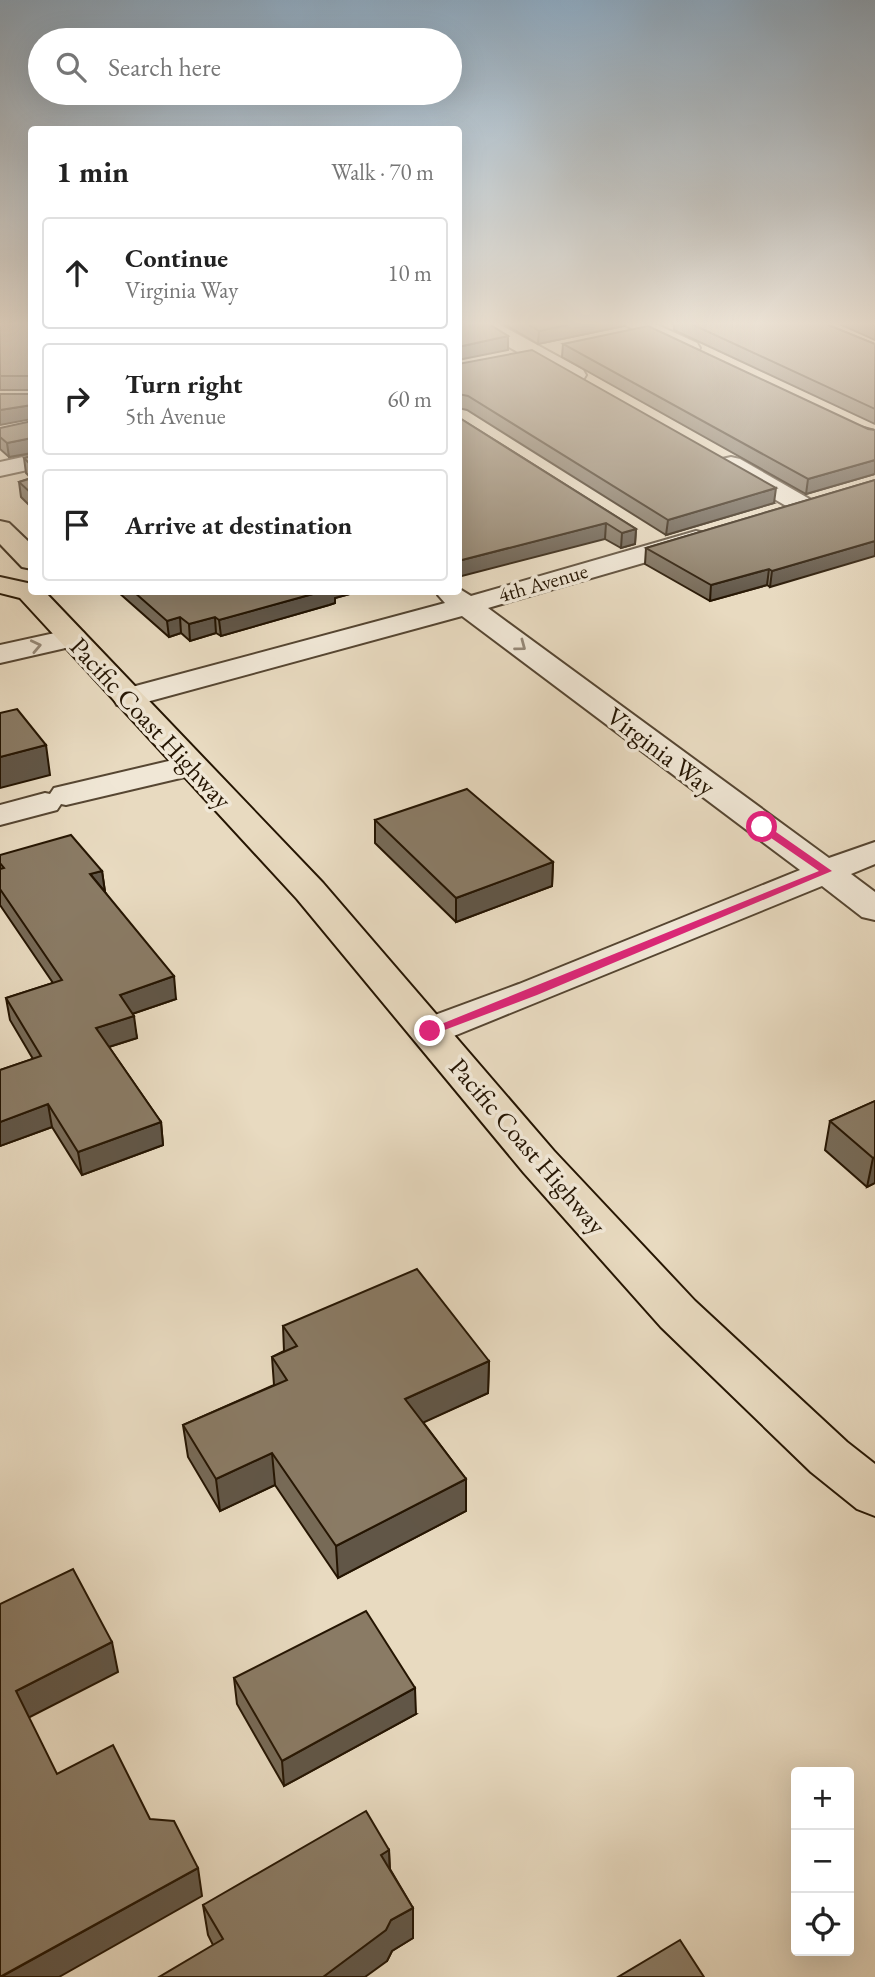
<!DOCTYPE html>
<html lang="en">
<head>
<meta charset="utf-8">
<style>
  :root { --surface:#fff; --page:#f2f2f2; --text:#222; --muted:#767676; --line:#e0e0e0 }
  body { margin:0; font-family:"EB Garamond",serif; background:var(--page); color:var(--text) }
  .controls { position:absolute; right:21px; bottom:21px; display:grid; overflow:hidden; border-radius:7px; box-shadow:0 7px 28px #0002 }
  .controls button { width:63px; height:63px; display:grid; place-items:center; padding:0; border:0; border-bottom:2px solid var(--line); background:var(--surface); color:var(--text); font:35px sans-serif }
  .stop { position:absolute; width:21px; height:21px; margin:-16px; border:5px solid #db2777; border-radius:50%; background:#fff }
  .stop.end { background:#db2777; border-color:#fff; box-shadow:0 2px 7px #0008 }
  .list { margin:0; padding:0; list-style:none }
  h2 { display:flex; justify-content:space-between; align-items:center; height:91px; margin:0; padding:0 28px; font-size:30px }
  h2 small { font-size:23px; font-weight:400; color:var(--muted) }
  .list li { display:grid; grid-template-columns:46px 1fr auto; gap:21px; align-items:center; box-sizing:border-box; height:112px; margin:0 14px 14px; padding:0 14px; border:2px solid var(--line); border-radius:7px }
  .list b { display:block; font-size:26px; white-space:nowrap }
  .list p { margin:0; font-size:23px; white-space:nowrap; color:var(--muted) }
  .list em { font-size:23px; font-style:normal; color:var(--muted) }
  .icon { flex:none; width:38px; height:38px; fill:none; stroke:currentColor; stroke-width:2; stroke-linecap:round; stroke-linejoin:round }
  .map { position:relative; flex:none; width:875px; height:1977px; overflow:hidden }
  .search { position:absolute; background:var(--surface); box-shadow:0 7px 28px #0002; left:28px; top:28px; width:434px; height:77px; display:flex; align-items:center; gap:18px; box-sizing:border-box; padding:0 24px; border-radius:38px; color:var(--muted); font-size:26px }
  .panel { position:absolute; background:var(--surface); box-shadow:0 7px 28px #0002; left:28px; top:126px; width:434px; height:469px; border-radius:7px }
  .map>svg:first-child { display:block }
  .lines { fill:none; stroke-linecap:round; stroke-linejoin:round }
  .minor-casing { stroke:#564632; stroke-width:4 }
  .highway-casing { stroke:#251502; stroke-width:4 }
  .minor { fill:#f0e7d6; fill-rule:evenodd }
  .highway { fill:#e8dac0; fill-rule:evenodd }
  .wall { fill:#776a57; stroke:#251502; stroke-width:2 }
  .shaded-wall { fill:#615647; stroke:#251502; stroke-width:2 }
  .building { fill:#8a7b65; stroke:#251502; stroke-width:2 }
  .oneway { stroke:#958877 }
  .route { fill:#db2777 }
  .labels { text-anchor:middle; stroke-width:7; stroke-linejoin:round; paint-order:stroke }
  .far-street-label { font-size:21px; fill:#251502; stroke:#f0e7d6 }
  .street-label { font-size:26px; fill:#251502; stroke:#f0e7d6 }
</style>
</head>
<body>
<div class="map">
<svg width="875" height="1977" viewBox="0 0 875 1977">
  <rect width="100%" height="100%" fill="#e8dac0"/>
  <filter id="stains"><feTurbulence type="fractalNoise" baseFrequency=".00286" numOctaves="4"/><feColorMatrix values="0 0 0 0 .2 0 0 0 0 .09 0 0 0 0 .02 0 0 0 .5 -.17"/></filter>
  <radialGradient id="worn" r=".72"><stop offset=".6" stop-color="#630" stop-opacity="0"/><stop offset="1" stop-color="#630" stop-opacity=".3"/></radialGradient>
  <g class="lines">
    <!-- minor casing -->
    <g class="minor-casing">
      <g id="minor">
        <polygon points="469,322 495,322 583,370 586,375 583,380 567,380 472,326"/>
        <polygon points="624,322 651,322 697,343 700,348 697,353 681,353 627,326"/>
        <polygon points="32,455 32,469 0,476 0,462"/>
        <polygon points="731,457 740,459 813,501 817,506 813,511 804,514 795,511 722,469 719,464 722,459"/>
        <polygon points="696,531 705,533 709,539 705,545 488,608 829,858 875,842 875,864 851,874 875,892 875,920 862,917 822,886 444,1040 430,1044 416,1040 410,1031 416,1022 519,984 800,870 462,616 128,707 117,705 113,698 117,691 445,603 438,595 440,592 458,592 458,588 471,596"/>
        <polygon points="73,629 83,632 88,638 83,644 0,663 0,645"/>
        <polygon points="190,756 202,759 206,766 202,773 66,805 61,804 57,810 0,825 0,805 45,793 50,794 54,788"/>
      </g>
    </g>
    <!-- highway casing -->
    <g class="highway-casing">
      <g id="highway">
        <polygon points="0,521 9,523 32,545 32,569 22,567 0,544"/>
        <polygon points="0,577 32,584 32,592 45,592 323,883 554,1151 695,1301 847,1442 875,1464 875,1516 857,1509 811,1472 661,1327 524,1173 297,899 20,598 0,593"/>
      </g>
    </g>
    <!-- minor -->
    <use href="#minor" class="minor"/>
    <!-- highway -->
    <use href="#highway" class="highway"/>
  </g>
  <!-- wall -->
  <g class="wall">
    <rect x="0" y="322" width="32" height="68"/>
    <polygon points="501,322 624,322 624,326 538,344"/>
    <polygon points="671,322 821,322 875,344 875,424 674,330 674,325"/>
    <polygon points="835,322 875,322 875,340"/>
    <polygon points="563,344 875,430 875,474 806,494 562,357"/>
    <polygon points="458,364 774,503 666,535 467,410 458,408"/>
    <polygon points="458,417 636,529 635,544 621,548 605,539"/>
    <polygon points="0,428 32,453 9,457 0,449"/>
    <polygon points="32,456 32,508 21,497 19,482 31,478 26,473 24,458"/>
    <polygon points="875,480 770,587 767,585 710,601 645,564 646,548"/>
    <polygon points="118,592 357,592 335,598 335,603 329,605 221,636 216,633 190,641 181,633 169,637"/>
    <polygon points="375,820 553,862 552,886 456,922 375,843"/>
    <polygon points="0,855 102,871 105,892 176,999 132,1014 137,1038 109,1047 161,1122 163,1145 82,1175 52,1127 0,1146 0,1070 33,1059 10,1020 6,998 53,983 0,905"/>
    <polygon points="875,1101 875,1183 867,1187 825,1150 830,1121"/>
    <polygon points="283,1326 489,1361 488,1393 423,1422 466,1479 466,1511 338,1578 275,1485 220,1511 188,1457 183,1425 274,1385 272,1357 284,1351"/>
    <polygon points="234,1678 416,1714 284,1786 237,1704"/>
    <polygon points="389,1850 390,1869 413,1908 413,1938 392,1951 387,1961 213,1945 208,1935 203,1905"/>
  </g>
  <!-- shaded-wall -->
  <g class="shaded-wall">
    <polygon points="581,322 624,322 624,326 538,344 539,331"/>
    <polygon points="508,336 508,350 458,360 458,347"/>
    <polygon points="32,405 32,419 0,425 0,410"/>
    <polygon points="32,438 32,453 9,457 7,443"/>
    <polygon points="875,460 875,474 806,494 808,479"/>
    <polygon points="776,488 774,503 666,535 668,520"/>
    <polygon points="606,523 605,539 458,577 458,561"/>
    <polygon points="636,529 635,544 621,548 622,533"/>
    <polygon points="875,541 875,556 770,587 772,571"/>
    <polygon points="769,569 767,585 710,601 711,585"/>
    <polygon points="320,592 357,592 335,598 335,603 329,605 221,636 219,620"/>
    <polygon points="180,617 181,633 169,637 167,621"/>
    <polygon points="215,617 216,633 190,641 189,624"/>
    <polygon points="46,745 50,775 0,788 0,757"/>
    <polygon points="553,862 552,886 456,922 456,898"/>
    <polygon points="102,871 105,892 90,874"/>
    <polygon points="174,976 176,999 123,1017 120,995"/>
    <polygon points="134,1016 137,1038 99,1050 96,1028"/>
    <polygon points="48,1104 52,1127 0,1146 0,1122"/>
    <polygon points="161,1122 163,1145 82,1175 78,1152"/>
    <polygon points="875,1157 875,1183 867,1187 873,1158"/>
    <polygon points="489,1361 488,1393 405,1431 405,1399"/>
    <polygon points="272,1453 275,1485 220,1511 216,1479"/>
    <polygon points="466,1479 466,1511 338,1578 336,1546"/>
    <polygon points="112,1642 118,1672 24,1720 16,1691"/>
    <polygon points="415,1688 416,1714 284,1786 282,1761"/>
    <polygon points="389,1850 390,1881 381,1855"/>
    <polygon points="198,1868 202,1896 59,1977 1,1977"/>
    <polygon points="413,1908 413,1938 392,1951 387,1961 365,1977 323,1977 391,1920"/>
  </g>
  <!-- building -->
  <g class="building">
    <rect x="0" y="322" width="32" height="54"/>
    <polygon points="458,322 486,322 508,336 458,347"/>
    <polygon points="524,322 581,322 539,331"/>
    <polygon points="687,322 821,322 875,344 875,409"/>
    <polygon points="866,322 875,322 875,326"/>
    <polygon points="648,326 868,429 875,430 875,460 808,479 563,344"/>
    <polygon points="532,350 776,488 668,520 468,396 458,394 458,364"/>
    <polygon points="0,394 32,394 32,405 0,410"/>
    <polygon points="458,417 636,529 622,533 606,523 458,561"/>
    <polygon points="32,421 32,438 7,443 0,437 0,428"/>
    <polygon points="32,456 32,466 24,458"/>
    <polygon points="32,478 32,494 19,482"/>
    <polygon points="875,480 875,541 772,571 769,569 711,585 646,548"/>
    <polygon points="134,592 320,592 219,620 215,617 189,624 180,617 167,621"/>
    <polygon points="17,709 46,745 0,757 0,713"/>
    <polygon points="467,789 553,862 456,898 375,820"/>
    <polygon points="71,835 102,871 90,874 174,976 120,995 134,1016 96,1028 161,1122 78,1152 48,1104 0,1122 0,1070 41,1056 6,998 62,980 0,889 0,869 4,868 0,863 0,855"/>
    <polygon points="875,1101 875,1157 873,1158 830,1121"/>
    <polygon points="417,1269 489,1361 405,1399 466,1479 336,1546 272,1453 216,1479 183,1425 287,1380 272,1357 297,1346 283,1326"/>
    <polygon points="73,1569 112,1642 16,1691 57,1774 113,1745 150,1819 174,1821 198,1868 0,1977 0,1604"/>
    <polygon points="366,1611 415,1688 282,1761 234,1678"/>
    <polygon points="366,1811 389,1850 381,1855 413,1908 391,1920 386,1930 323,1977 159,1977 223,1939 203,1905"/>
    <polygon points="680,1940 704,1977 618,1977"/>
  </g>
  <!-- one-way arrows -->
  <defs><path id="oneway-chevron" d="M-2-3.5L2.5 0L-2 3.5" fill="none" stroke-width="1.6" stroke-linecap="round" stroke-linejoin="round" transform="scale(1.75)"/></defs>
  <g class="oneway">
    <use href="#oneway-chevron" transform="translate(36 646) rotate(-12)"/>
    <use href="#oneway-chevron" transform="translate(521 646) rotate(37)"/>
  </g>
  <!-- sky -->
  <linearGradient id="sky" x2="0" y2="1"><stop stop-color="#8da8be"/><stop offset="0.54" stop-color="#f5eee3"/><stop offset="1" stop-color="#f5eee3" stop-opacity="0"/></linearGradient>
  <rect width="875" height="599" fill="url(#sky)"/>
  <!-- route -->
  <polygon class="route" points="758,825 766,825 832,871 537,995 434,1034 430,1035 424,1031 819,871 758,829"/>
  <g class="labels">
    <!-- far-street labels -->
    <g class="far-street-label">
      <text transform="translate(543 583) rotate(-16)" y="7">4th Avenue</text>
    </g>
    <!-- street labels -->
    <g class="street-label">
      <text transform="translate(151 723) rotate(47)" y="9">Pacific Coast Highway</text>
      <text transform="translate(661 751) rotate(37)" y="9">Virginia Way</text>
      <text transform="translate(528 1146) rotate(49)" y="9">Pacific Coast Highway</text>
    </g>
  </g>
  <rect width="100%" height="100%" filter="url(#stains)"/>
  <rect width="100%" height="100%" fill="url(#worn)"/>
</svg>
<div class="controls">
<button>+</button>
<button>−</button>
<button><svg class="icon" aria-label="locate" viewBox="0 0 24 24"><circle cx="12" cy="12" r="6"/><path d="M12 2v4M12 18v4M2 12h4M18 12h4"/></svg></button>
</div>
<div class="stop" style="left:762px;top:827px"></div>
<div class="stop end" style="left:430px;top:1031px"></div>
<div class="search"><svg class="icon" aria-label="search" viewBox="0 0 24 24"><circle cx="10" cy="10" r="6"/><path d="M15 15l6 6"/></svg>Search here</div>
<section class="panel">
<h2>1 min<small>Walk · 70 m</small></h2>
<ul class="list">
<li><svg class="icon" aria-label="ahead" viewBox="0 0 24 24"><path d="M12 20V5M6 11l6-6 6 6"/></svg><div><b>Continue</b><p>Virginia Way</p></div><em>10 m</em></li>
<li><svg class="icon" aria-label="right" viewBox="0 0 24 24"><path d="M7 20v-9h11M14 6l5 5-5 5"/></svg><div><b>Turn right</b><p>5th Avenue</p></div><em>60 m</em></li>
<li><svg class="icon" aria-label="arrive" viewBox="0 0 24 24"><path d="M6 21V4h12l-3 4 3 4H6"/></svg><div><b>Arrive at destination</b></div></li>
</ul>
</section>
</div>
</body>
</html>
